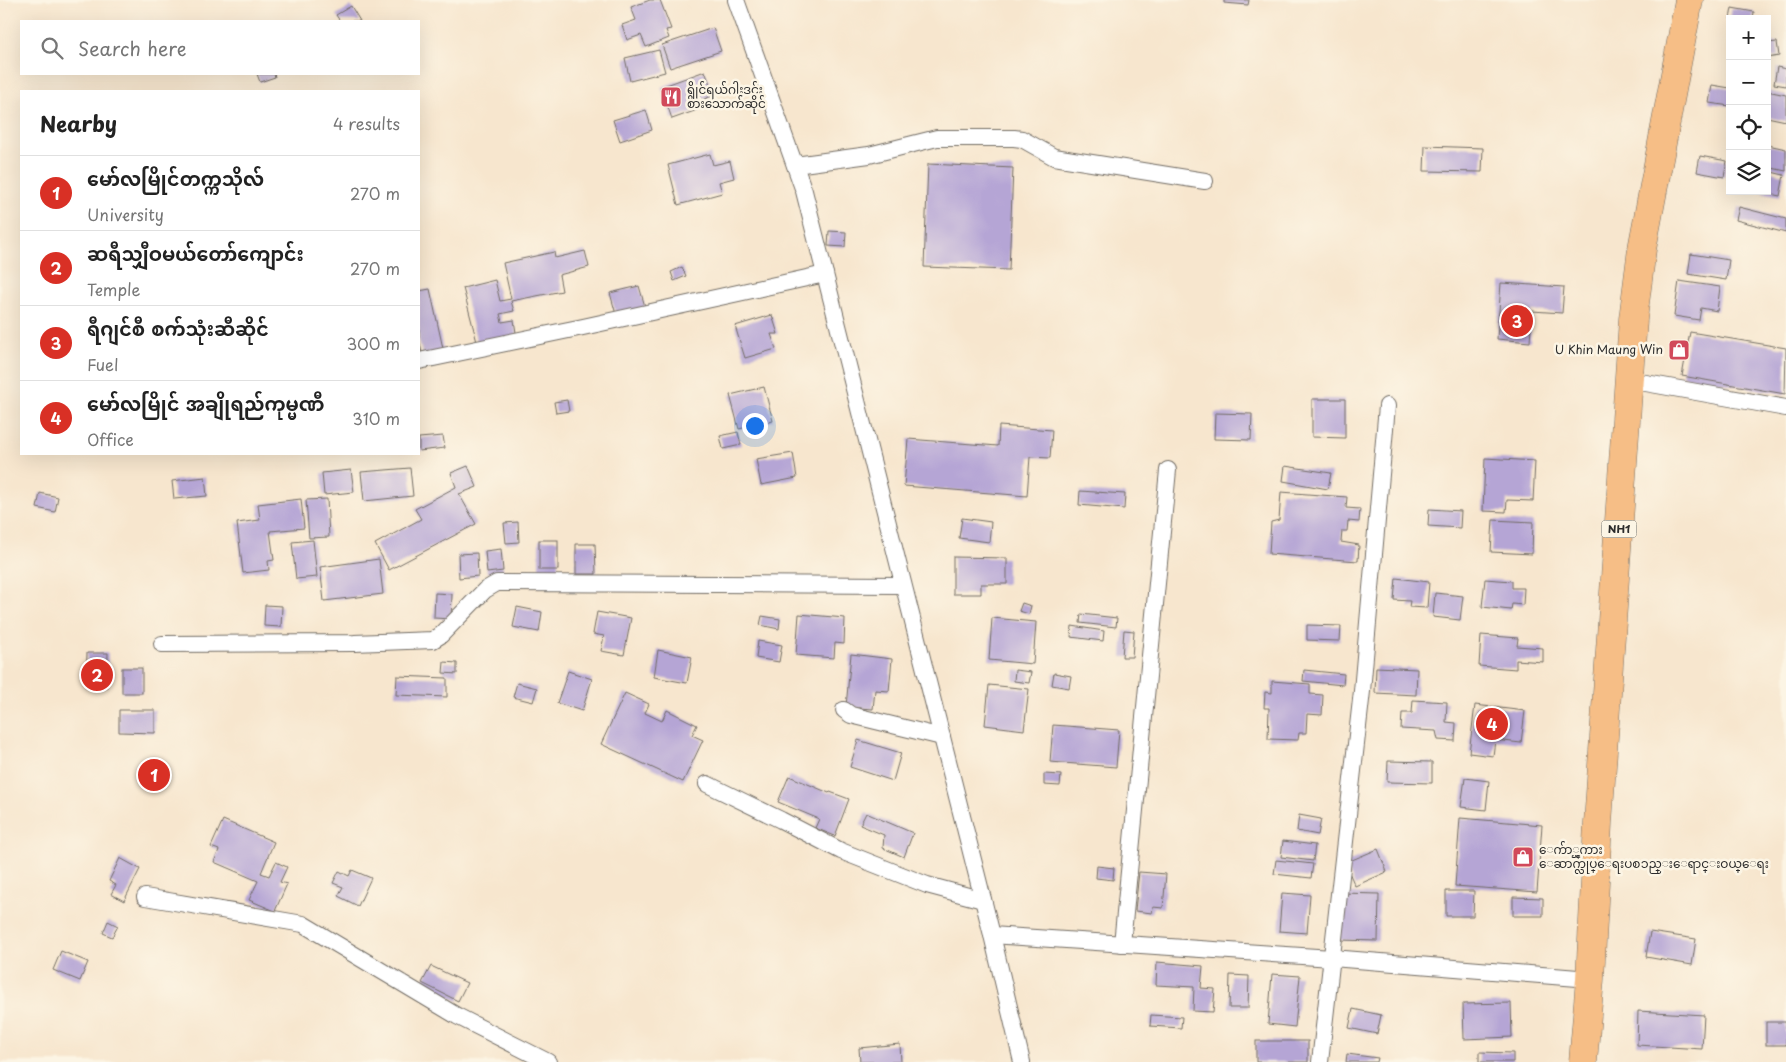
<!DOCTYPE html>
<html lang="en">
<head>
<meta charset="utf-8">
<style>
  :root { --surface:#fff; --page:#f6f6f6; --text:#222; --muted:#767676; --line:#e0e0e0; --accent:#d93025 }
  body { margin:0; font-family:"Playpen Sans","Noto Sans Myanmar",sans-serif; background:var(--page); color:var(--text) }
  .controls { position:absolute; right:15px; top:15px; display:grid; overflow:hidden; border-radius:0px; box-shadow:0 5px 20px #0002 }
  .controls button { width:45px; height:45px; display:grid; place-items:center; padding:0; border:0; border-bottom:1px solid var(--line); background:var(--surface); color:var(--text); font:25px sans-serif }
  .you { position:absolute; left:754px; top:425px; width:18px; height:18px; margin:-12px; border:4px solid #fff; border-radius:50%; background:#1a73e8; box-shadow:0 0 0 8px #1a73e833 }
  .badge { display:grid; place-items:center; width:32px; height:32px; border-radius:50%; background:var(--accent); color:#fff; font-size:16px; font-weight:700 }
  .pin { position:absolute; translate:-50% -50%; border:2px solid #fff; box-shadow:0 1px 5px #0006 }
  .list { margin:0; padding:0; list-style:none }
  h2 { display:flex; justify-content:space-between; align-items:center; height:65px; margin:0; padding:0 20px; font-size:21px }
  h2 small { font-size:16px; font-weight:400; color:var(--muted) }
  .list li { display:grid; grid-template-columns:32px 1fr auto; gap:15px; align-items:center; box-sizing:border-box; height:75px; padding:0 20px; border-top:1px solid var(--line) }
  .list b { display:block; font-size:19px; white-space:nowrap }
  .list p { margin:0; font-size:16px; white-space:nowrap; color:var(--muted) }
  .list em { font-size:16px; font-style:normal; color:var(--muted) }
  .icon { flex:none; width:28px; height:28px; fill:none; stroke:currentColor; stroke-width:2; stroke-linecap:round; stroke-linejoin:round }
  .map { position:relative; flex:none; width:1786px; height:1062px; overflow:hidden }
  .search { position:absolute; background:var(--surface); box-shadow:0 5px 20px #0002; left:20px; top:20px; width:400px; height:55px; display:flex; align-items:center; gap:12px; box-sizing:border-box; padding:0 18px; border-radius:0px; color:var(--muted); font-size:19px }
  .panel { position:absolute; background:var(--surface); box-shadow:0 5px 20px #0002; left:20px; top:90px; width:400px; height:365px; border-radius:0px }
  .map>svg:first-child { display:block }
  .building { fill:#b5a5d5 }
  .lines { fill:none; stroke-linecap:round; stroke-linejoin:round }
  .street-casing { stroke:#726c64; stroke-width:18 }
  .highway-casing { stroke:#726c64; stroke-width:29 }
  .street { stroke:#fff; stroke-width:16 }
  .highway { stroke:#f6be86; stroke-width:28 }
  .labels { text-anchor:middle; stroke-width:5; stroke-linejoin:round; paint-order:stroke }
  .shield { fill:#fcf5e5; stroke:#6a6863; stroke-width:1 }
  .shield-label { font-size:11px; font-weight:bold; fill:#2b2b2b }
  .poi-label { font-size:12px; fill:#2b2b2b; stroke:#fcf5e5; text-anchor:start }
</style>
</head>
<body>
<div class="map">
<svg width="1786" height="1062" viewBox="0 0 1786 1062">
  <rect width="100%" height="100%" fill="#fcf5e5"/>
  <filter id="ink" filterUnits="userSpaceOnUse"><feTurbulence type="fractalNoise" baseFrequency=".02" numOctaves="2"/><feDisplacementMap in="SourceGraphic" scale="10" xChannelSelector="R" yChannelSelector="G"/><feConvolveMatrix kernelMatrix="1 2 1 2 8 2 1 2 1" color-interpolation-filters="sRGB"/></filter>
  <filter id="wash" filterUnits="userSpaceOnUse"><feTurbulence type="fractalNoise" baseFrequency=".0096" numOctaves="4" result="noise"/><feDisplacementMap in="SourceGraphic" scale="20" xChannelSelector="R" yChannelSelector="G"/><feGaussianBlur stdDeviation="1.12" result="paint"/><feColorMatrix in="noise" values="0 0 0 0 0 0 0 0 0 0 0 0 0 0 0 0 0 1.4 0 .05"/><feComposite in="paint" operator="in"/></filter>
  <g filter="url(#wash)">
    <rect width="100%" height="100%" fill="#f7e6ce"/>
    <g id="blocks">
      <!-- building -->
      <g class="building">
        <polygon points="650,0 660,0 671,29 666,30 669,38 646,47 641,35 627,40 622,25 636,20 631,7"/>
        <polygon points="1224,0 1249,0 1248,5 1224,3"/>
        <polygon points="351,6 360,21 340,21 336,15"/>
        <polygon points="1732,8 1754,12 1753,19 1730,19"/>
        <polygon points="713,28 721,51 670,68 662,45"/>
        <polygon points="1777,42 1779,56 1767,58 1767,43"/>
        <polygon points="659,50 665,72 630,81 625,58"/>
        <polygon points="1777,67 1786,69 1786,86 1774,84"/>
        <polygon points="705,71 714,95 697,102 700,109 672,119 661,87"/>
        <polygon points="257,74 274,74 275,77 260,82"/>
        <polygon points="1712,85 1730,88 1730,106 1709,103"/>
        <polygon points="1767,91 1786,95 1786,121 1767,117"/>
        <polygon points="646,110 652,130 620,141 613,120"/>
        <polygon points="1768,145 1786,149 1786,171 1767,167"/>
        <polygon points="1425,146 1483,148 1482,172 1424,171"/>
        <polygon points="710,154 713,165 730,161 734,178 719,182 722,193 678,205 668,165"/>
        <polygon points="1700,156 1727,161 1724,177 1697,172"/>
        <polygon points="928,164 1013,168 1009,270 924,267"/>
        <polygon points="1767,171 1784,175 1780,196 1761,192 1767,191"/>
        <polygon points="1739,207 1786,219 1786,233 1736,220"/>
        <polygon points="829,231 846,232 845,247 828,246"/>
        <polygon points="585,251 589,267 559,275 562,291 511,301 514,311 500,314 502,322 514,320 517,339 478,346 463,288 495,280 500,301 511,299 503,263 554,252 555,258"/>
        <polygon points="1691,254 1729,260 1726,280 1688,274"/>
        <polygon points="682,267 686,276 674,281 671,272"/>
        <polygon points="1679,281 1720,287 1717,311 1701,308 1699,320 1674,316"/>
        <polygon points="1501,283 1564,287 1562,313 1532,311 1530,342 1497,339"/>
        <polygon points="639,286 646,310 617,318 610,293"/>
        <polygon points="430,289 444,353 423,357 419,340 419,291"/>
        <polygon points="772,315 778,334 771,334 776,349 745,358 735,326"/>
        <polygon points="1690,332 1786,348 1785,394 1682,376"/>
        <polygon points="764,387 773,421 739,429 730,395"/>
        <polygon points="1312,399 1345,399 1345,438 1312,437"/>
        <polygon points="567,400 569,411 556,413 554,402"/>
        <polygon points="1215,413 1252,414 1251,440 1214,439"/>
        <polygon points="999,426 1052,430 1050,458 1030,457 1027,496 904,486 908,439 998,446"/>
        <polygon points="738,432 741,445 723,449 720,436"/>
        <polygon points="443,436 445,448 419,451 419,438"/>
        <polygon points="793,453 797,478 761,485 756,459"/>
        <polygon points="1485,458 1535,461 1533,501 1507,500 1506,512 1483,511"/>
        <polygon points="468,466 477,487 459,494 476,524 389,570 375,544 421,519 415,509 456,487 451,473"/>
        <polygon points="1285,466 1331,473 1328,489 1283,481"/>
        <polygon points="410,468 413,496 364,501 361,472"/>
        <polygon points="351,470 354,492 324,495 322,473"/>
        <polygon points="205,477 207,496 174,499 172,481"/>
        <polygon points="1080,491 1125,494 1124,509 1079,505"/>
        <polygon points="1281,492 1347,497 1346,508 1360,509 1359,522 1348,521 1347,531 1342,531 1341,542 1359,545 1358,561 1269,554 1271,522 1279,520"/>
        <polygon points="40,493 58,497 55,512 37,508"/>
        <polygon points="301,499 304,528 270,531 274,560 268,561 269,570 243,573 237,523 260,520 258,504"/>
        <polygon points="327,499 329,537 309,538 306,500"/>
        <polygon points="1429,509 1461,511 1460,528 1428,526"/>
        <polygon points="962,518 991,522 989,542 959,538"/>
        <polygon points="1493,520 1533,522 1532,554 1491,552"/>
        <polygon points="518,522 519,542 506,543 504,523"/>
        <polygon points="313,540 317,577 296,579 292,542"/>
        <rect x="539" y="540" width="19" height="30"/>
        <polygon points="576,544 595,544 596,574 576,574"/>
        <polygon points="501,549 503,571 487,573 485,551"/>
        <polygon points="477,553 478,576 459,578 458,554"/>
        <polygon points="953,557 1007,558 1007,584 981,584 981,594 953,594"/>
        <polygon points="379,559 383,594 324,601 320,567"/>
        <polygon points="1396,578 1429,582 1427,608 1409,607 1410,601 1394,600"/>
        <polygon points="1485,579 1512,581 1512,588 1524,588 1523,605 1512,604 1511,610 1482,607"/>
        <polygon points="435,593 452,594 451,619 434,618"/>
        <polygon points="1435,593 1463,596 1460,620 1433,617"/>
        <polygon points="1022,603 1031,606 1029,614 1019,611"/>
        <polygon points="265,605 282,606 281,627 264,626"/>
        <polygon points="517,607 542,612 539,632 513,627"/>
        <polygon points="597,612 631,618 624,655 601,651 604,636 593,634"/>
        <polygon points="799,614 845,618 844,644 835,643 834,658 796,655"/>
        <polygon points="1081,614 1117,618 1116,627 1080,623"/>
        <polygon points="762,616 780,619 779,629 760,625"/>
        <polygon points="992,618 1036,622 1033,664 989,660"/>
        <polygon points="1307,625 1341,626 1340,641 1307,640"/>
        <polygon points="1072,626 1104,631 1103,641 1071,637"/>
        <polygon points="1124,630 1134,631 1132,657 1122,657"/>
        <polygon points="1481,635 1518,638 1517,646 1543,648 1543,662 1516,660 1516,669 1479,666"/>
        <polygon points="758,641 782,645 779,662 756,658"/>
        <polygon points="658,650 692,657 687,683 654,677"/>
        <polygon points="87,653 108,653 107,687 86,687"/>
        <polygon points="851,654 892,659 889,691 875,690 873,709 846,707"/>
        <polygon points="444,662 457,663 457,674 443,673"/>
        <polygon points="1376,667 1417,669 1416,695 1375,693"/>
        <rect x="122" y="668" width="20" height="25"/>
        <polygon points="1015,670 1031,672 1029,683 1014,681"/>
        <polygon points="1304,670 1344,674 1343,685 1303,681"/>
        <polygon points="568,671 592,679 582,711 557,703"/>
        <polygon points="1054,673 1071,676 1069,688 1052,685"/>
        <polygon points="397,676 447,678 447,697 396,695"/>
        <polygon points="1272,681 1310,684 1310,694 1323,695 1322,715 1307,714 1306,733 1299,733 1298,740 1268,739 1269,708 1264,708 1265,692 1272,693"/>
        <polygon points="517,683 537,688 533,702 513,697"/>
        <polygon points="989,685 1029,689 1024,730 985,725"/>
        <polygon points="625,693 649,704 645,713 662,721 667,710 697,725 692,735 703,740 683,782 601,744"/>
        <polygon points="1413,700 1447,702 1446,722 1456,723 1455,741 1438,740 1436,731 1401,729 1402,713 1412,713"/>
        <polygon points="1475,705 1525,711 1521,743 1495,740 1493,756 1469,753"/>
        <polygon points="119,710 155,710 155,733 119,732"/>
        <polygon points="1053,725 1119,730 1116,767 1050,762"/>
        <polygon points="858,740 901,753 893,781 850,767"/>
        <polygon points="1388,761 1432,762 1432,783 1387,782"/>
        <polygon points="1044,774 1061,775 1060,786 1044,785"/>
        <polygon points="789,776 829,793 830,792 849,799 835,836 815,828 819,819 778,802"/>
        <polygon points="1465,778 1489,781 1486,810 1461,807"/>
        <polygon points="866,813 913,833 904,857 883,848 884,835 860,825"/>
        <polygon points="1299,815 1321,819 1318,835 1297,831"/>
        <polygon points="1460,818 1542,825 1537,892 1455,886"/>
        <polygon points="223,820 274,842 261,873 269,876 276,862 287,867 280,882 287,884 275,911 249,900 258,881 214,862 219,850 211,847"/>
        <polygon points="1283,841 1315,845 1313,861 1281,857"/>
        <polygon points="1378,849 1387,872 1355,886 1345,863"/>
        <polygon points="120,858 140,869 124,901 111,894 116,885 109,881"/>
        <polygon points="1276,860 1313,864 1311,878 1274,874"/>
        <polygon points="1097,866 1114,868 1113,880 1096,878"/>
        <polygon points="352,870 371,878 358,906 338,896 343,887 333,883 339,871 349,876"/>
        <polygon points="1139,872 1166,874 1163,908 1153,907 1152,913 1135,911"/>
        <polygon points="1446,891 1474,891 1473,916 1446,916"/>
        <polygon points="1282,893 1310,895 1307,933 1279,931"/>
        <polygon points="1341,893 1379,894 1378,941 1339,940"/>
        <polygon points="1513,897 1543,898 1543,916 1513,916"/>
        <polygon points="108,921 118,926 112,937 103,933"/>
        <polygon points="1650,932 1696,939 1692,965 1646,957"/>
        <polygon points="61,951 88,962 80,981 53,970"/>
        <polygon points="1157,962 1203,966 1201,988 1215,989 1213,1012 1193,1011 1194,987 1156,985"/>
        <polygon points="431,966 467,983 458,1001 422,983"/>
        <polygon points="1272,974 1300,976 1295,1027 1268,1024"/>
        <polygon points="1230,975 1249,976 1248,1008 1229,1008"/>
        <polygon points="1511,1003 1512,1037 1464,1039 1463,1004"/>
        <polygon points="1353,1009 1381,1015 1377,1034 1349,1028"/>
        <polygon points="1638,1011 1704,1015 1702,1049 1637,1045"/>
        <polygon points="1151,1015 1182,1017 1181,1028 1150,1026"/>
        <rect x="1766" y="1022" width="20" height="23"/>
        <rect x="1256" y="1041" width="52" height="21"/>
        <polygon points="900,1044 901,1062 860,1062 859,1048"/>
        <polygon points="1479,1052 1513,1053 1513,1062 1479,1062"/>
        <polygon points="1347,1054 1378,1058 1377,1062 1346,1062"/>
      </g>
    </g>
  </g>
  <g filter="url(#ink)">
    <use href="#blocks" fill-opacity="0" stroke="#726c64" stroke-width="1"/>
    <g class="lines">
      <!-- street casing -->
      <g class="street-casing">
        <g id="street">
          <polyline points="736,0 804,191 992,935 1022,1062"/>
          <polyline points="795,165 869,155 937,138 1014,138 1022,139 1054,157 1205,181"/>
          <polyline points="419,361 583,327 825,274"/>
          <polyline points="1629,380 1786,408"/>
          <polyline points="162,644 354,643 433,640 441,635 485,590 497,583 903,585"/>
          <polyline points="844,710 851,715 942,737"/>
          <polyline points="707,784 781,820 841,851 927,885 983,900"/>
          <polyline points="145,897 303,924 457,1016 548,1062"/>
          <polyline points="992,935 1332,958 1590,979"/>
          <polyline points="1122,944 1168,470"/>
          <polyline points="1320,1062 1362,691 1387,406"/>
        </g>
      </g>
      <!-- highway casing -->
      <g class="highway-casing">
        <polyline id="highway" points="1583,1062 1590,979 1598,823 1633,319 1642,249 1689,0"/>
      </g>
      <!-- street -->
      <use href="#street" class="street"/>
      <!-- highway -->
      <use href="#highway" class="highway"/>
    </g>
  </g>
  <!-- icons -->
  <defs>
    <g id="restaurant-square" transform="scale(1.125)"><rect x="-9" y="-9" width="18" height="18" rx="4" fill="#d1495b" stroke="#fcf5e5"/><path d="M-5-6h1v4h1v-4h1v4h1v-4h1v5L-1.5 .5V6h-2V.5L-5-1ZM5-6V6H3V1.5H1.5Q1.5-4 5-6Z" fill="#fff"/></g>
    <g id="shop-square" transform="scale(1.125)"><rect x="-9" y="-9" width="18" height="18" rx="4" fill="#d1495b" stroke="#fcf5e5"/><path d="M-5-2.5h2.3a2.7 3.5 0 0 1 5.4 0H5L5.5 6h-11ZM-1.5-2.5h3a1.5 2.3 0 0 0-3 0Z" fill="#fff"/></g>
  </defs>
  <g fill-rule="evenodd">
    <use href="#restaurant-square" x="671" y="97"/>
    <use href="#shop-square" x="1679" y="350"/>
    <use href="#shop-square" x="1523" y="857"/>
  </g>
  <g class="labels">
    <!-- shield labels -->
    <rect class="shield" x="1601.5" y="520.5" width="35" height="17" rx="4"/>
    <g class="shield-label">
      <text x="1619" y="533">NH1</text>
    </g>
    <!-- poi labels -->
    <g class="poi-label">
      <text x="687" y="94">ရွိုင်ရယ်ဂါးဒင်း<tspan x="687" dy="14">စားသောက်ဆိုင်</tspan></text>
      <text x="1663" y="354" text-anchor="end">U Khin Maung Win</text>
      <text x="1539" y="854">ေက်ာ္ၾကား<tspan x="1539" dy="14">ေဆာက္လုပ္ေရးပစၥည္းေရာင္းဝယ္ေရး</tspan></text>
    </g>
  </g>
</svg>
<div class="controls">
<button>+</button>
<button>−</button>
<button><svg class="icon" aria-label="locate" viewBox="0 0 24 24"><circle cx="12" cy="12" r="6"/><path d="M12 2v4M12 18v4M2 12h4M18 12h4"/></svg></button>
<button><svg class="icon" aria-label="layers" viewBox="0 0 24 24"><path d="M12 4l9 5-9 5-9-5zM3 14l9 5 9-5"/></svg></button>
</div>
<div class="you"></div>
<div class="pin badge" style="left:154px;top:775px">1</div>
<div class="pin badge" style="left:97px;top:675px">2</div>
<div class="pin badge" style="left:1517px;top:321px">3</div>
<div class="pin badge" style="left:1492px;top:724px">4</div>
<div class="search"><svg class="icon" aria-label="search" viewBox="0 0 24 24"><circle cx="10" cy="10" r="6"/><path d="M15 15l6 6"/></svg>Search here</div>
<section class="panel">
<h2>Nearby<small>4 results</small></h2>
<ul class="list">
<li><span class="badge">1</span><div><b>မော်လမြိုင်တက္ကသိုလ်</b><p>University</p></div><em>270 m</em></li>
<li><span class="badge">2</span><div><b>ဆရီသျှီဝမယ်တော်ကျောင်း</b><p>Temple</p></div><em>270 m</em></li>
<li><span class="badge">3</span><div><b>ရီဂျင်စီ စက်သုံးဆီဆိုင်</b><p>Fuel</p></div><em>300 m</em></li>
<li><span class="badge">4</span><div><b>မော်လမြိုင် အချိုရည်ကုမ္မဏီ</b><p>Office</p></div><em>310 m</em></li>
</ul>
</section>
</div>
</body>
</html>
